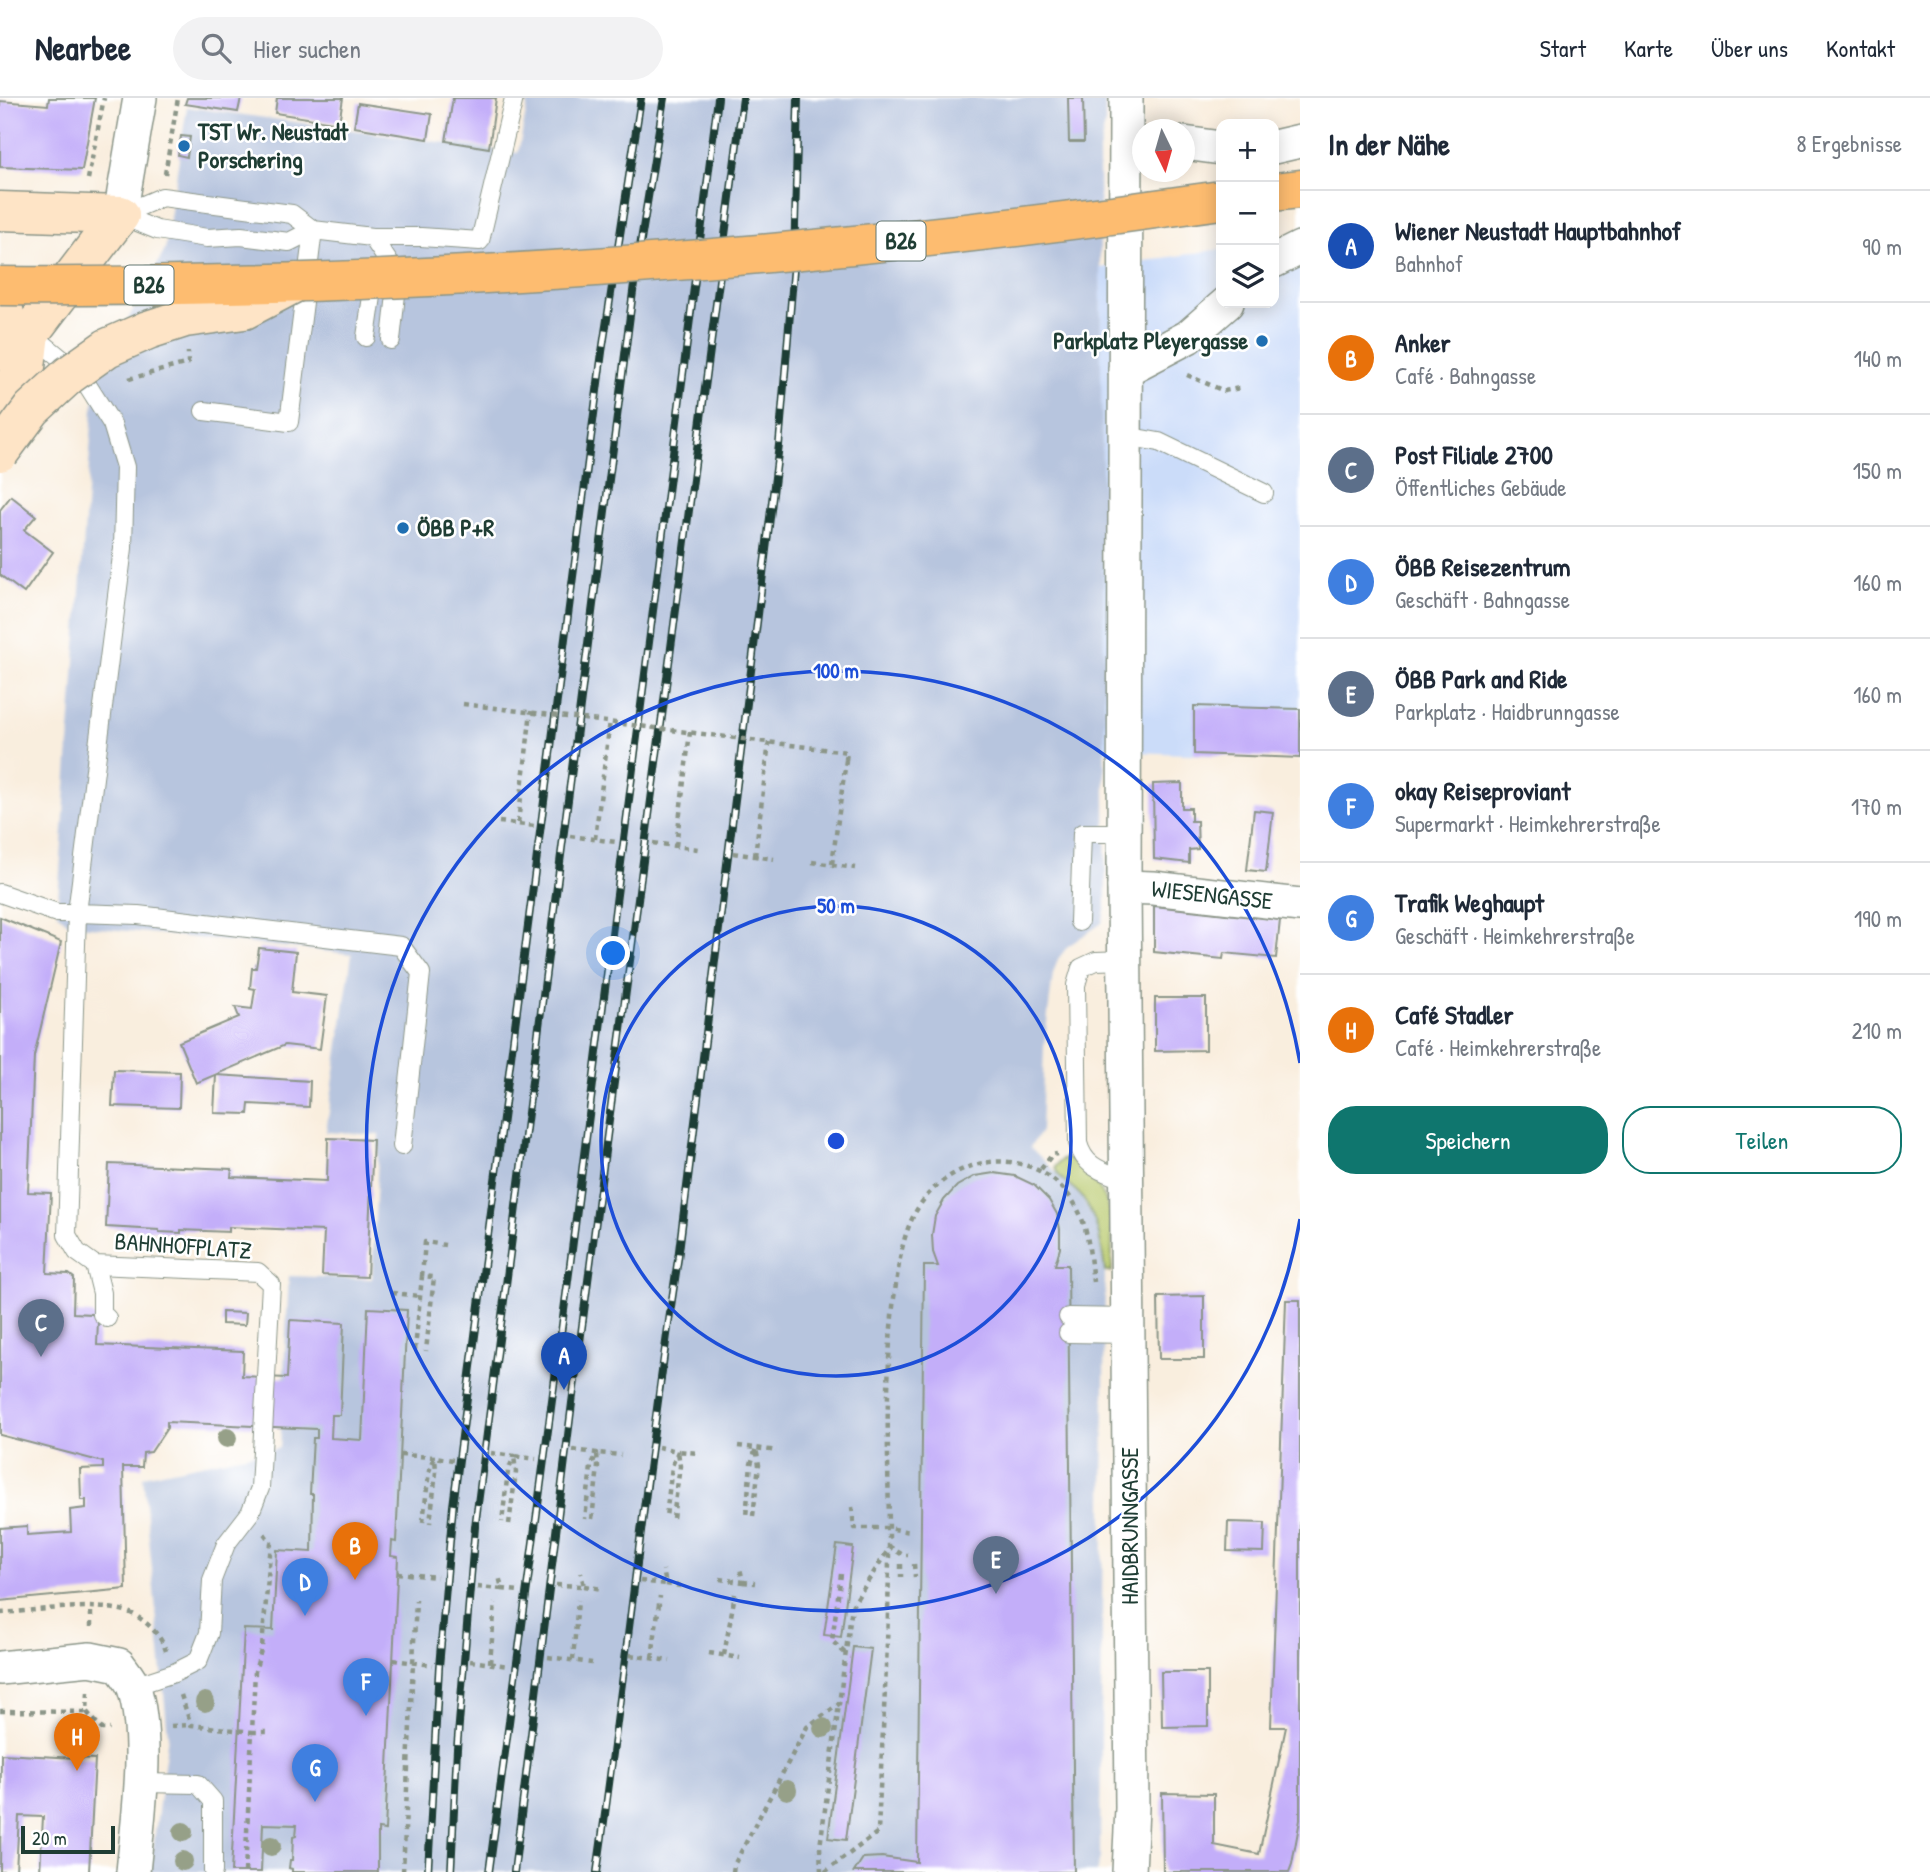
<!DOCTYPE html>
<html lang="de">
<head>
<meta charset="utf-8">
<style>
  :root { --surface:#fff; --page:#f2f2f3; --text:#1f2937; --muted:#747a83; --line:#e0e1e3; --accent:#0f766e }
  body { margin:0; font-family:"Patrick Hand",sans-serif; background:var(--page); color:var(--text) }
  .controls { position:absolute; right:21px; top:21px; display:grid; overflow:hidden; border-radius:14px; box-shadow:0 4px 18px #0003 }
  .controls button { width:63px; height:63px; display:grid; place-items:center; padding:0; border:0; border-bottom:2px solid var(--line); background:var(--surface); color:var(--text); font:35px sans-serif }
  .compass { position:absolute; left:1132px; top:21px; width:63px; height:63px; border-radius:50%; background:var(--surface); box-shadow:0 4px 18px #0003; rotate:175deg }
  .scale { position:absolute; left:21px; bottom:18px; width:94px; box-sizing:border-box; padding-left:7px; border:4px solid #1f3d34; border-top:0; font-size:19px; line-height:24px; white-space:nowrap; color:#1f3d34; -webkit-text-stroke:5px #fff; paint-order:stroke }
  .you { position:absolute; left:614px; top:856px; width:24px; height:24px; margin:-18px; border:5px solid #fff; border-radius:50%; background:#1a73e8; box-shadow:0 0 0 10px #1a73e833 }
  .badge { display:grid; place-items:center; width:46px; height:46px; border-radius:50%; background:var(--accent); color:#fff; font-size:23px; font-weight:700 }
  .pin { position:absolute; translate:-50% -58px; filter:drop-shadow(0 2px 4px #0008) }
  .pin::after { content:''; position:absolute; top:37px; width:24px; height:21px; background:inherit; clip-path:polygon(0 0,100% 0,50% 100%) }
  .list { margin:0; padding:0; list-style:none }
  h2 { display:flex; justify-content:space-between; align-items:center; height:91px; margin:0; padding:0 28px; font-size:30px }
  h2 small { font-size:23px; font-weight:400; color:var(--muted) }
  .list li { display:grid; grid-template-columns:46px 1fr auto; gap:21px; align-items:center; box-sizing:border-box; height:112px; padding:0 28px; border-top:2px solid var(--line) }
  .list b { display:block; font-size:26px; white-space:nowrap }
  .list p { margin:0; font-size:23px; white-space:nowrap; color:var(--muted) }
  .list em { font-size:23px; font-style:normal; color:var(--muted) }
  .actions { display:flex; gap:14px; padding:21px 28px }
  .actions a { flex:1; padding:16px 0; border:2px solid var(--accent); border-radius:28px; text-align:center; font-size:24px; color:var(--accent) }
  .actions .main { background:var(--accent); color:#fff }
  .icon { flex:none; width:38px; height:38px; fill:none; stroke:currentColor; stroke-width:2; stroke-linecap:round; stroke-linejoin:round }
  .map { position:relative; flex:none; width:1300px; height:1774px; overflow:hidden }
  header { display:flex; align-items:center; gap:42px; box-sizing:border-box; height:98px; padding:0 35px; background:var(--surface); border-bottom:2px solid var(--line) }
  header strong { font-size:33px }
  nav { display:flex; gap:38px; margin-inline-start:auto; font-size:24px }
  .search { width:490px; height:63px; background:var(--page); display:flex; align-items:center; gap:18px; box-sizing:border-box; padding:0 24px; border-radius:38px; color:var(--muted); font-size:26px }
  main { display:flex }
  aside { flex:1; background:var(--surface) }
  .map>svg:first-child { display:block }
  .built { fill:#cbdcf9 }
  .industrial { fill:#b7c5de }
  .green { fill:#b8c96c; stroke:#6c8350; stroke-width:2 }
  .building { fill:#c3aef9 }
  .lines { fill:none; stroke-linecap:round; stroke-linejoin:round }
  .lane-casing { stroke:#8c9689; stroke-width:20 }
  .street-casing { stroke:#8c9689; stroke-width:36 }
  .secondary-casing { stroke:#8c9689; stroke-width:41 }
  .primary-casing { stroke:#8c9689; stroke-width:41 }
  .path { stroke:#8c9689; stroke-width:4.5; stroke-dasharray:5 5; stroke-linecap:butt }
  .lane { stroke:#fff; stroke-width:18 }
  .street { stroke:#fff; stroke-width:33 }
  .secondary { stroke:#fee4c6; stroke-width:38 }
  .primary { stroke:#fdbc70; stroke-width:38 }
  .rail-casing { stroke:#1f3d34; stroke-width:8 }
  .rail { stroke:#fff; stroke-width:5; stroke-dasharray:16; stroke-linecap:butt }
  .secondary-bridge-casing { stroke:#8c9689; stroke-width:41; stroke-linecap:butt }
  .primary-bridge-casing { stroke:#8c9689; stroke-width:41; stroke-linecap:butt }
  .path-bridge { stroke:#8c9689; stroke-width:4.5; stroke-dasharray:5 5; stroke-linecap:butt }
  .secondary-bridge { stroke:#fee4c6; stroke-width:38 }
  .primary-bridge { stroke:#fdbc70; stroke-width:38 }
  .tree { fill:#96a088 }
  .ring { fill:none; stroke:#1d4ed8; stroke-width:3.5 }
  .poi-dot { fill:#1f6fb2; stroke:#fff; stroke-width:2.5 }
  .labels { text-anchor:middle; stroke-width:5; stroke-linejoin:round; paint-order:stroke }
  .shield { fill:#fff; stroke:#627771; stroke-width:2 }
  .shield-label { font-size:23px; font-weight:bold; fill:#1f3d34 }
  .poi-label { font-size:24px; font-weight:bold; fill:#1f3d34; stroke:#fff; text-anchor:start }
  .street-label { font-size:24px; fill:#1f3d34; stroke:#fff }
  .centre { fill:#1d4ed8; stroke:#fff; stroke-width:3.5 }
  .ring-label { font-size:21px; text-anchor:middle; font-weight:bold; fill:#1d4ed8; stroke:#fff; stroke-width:5; stroke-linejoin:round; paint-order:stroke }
</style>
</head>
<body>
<header>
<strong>Nearbee</strong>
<div class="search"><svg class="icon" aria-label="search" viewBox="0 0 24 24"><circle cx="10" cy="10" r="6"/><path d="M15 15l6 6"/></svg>Hier suchen</div>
<nav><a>Start</a><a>Karte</a><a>Über uns</a><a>Kontakt</a></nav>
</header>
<main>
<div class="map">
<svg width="1300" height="1774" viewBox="0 0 1300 1774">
  <rect width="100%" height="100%" fill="#fff"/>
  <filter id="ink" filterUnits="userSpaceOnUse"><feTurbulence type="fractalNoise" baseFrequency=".0143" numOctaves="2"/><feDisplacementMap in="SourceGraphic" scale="14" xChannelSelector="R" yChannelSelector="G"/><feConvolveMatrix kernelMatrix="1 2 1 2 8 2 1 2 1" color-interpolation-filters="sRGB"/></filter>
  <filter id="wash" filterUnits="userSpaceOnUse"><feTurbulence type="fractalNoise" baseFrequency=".00686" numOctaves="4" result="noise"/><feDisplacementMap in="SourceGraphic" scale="28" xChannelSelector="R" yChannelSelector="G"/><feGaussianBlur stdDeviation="1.57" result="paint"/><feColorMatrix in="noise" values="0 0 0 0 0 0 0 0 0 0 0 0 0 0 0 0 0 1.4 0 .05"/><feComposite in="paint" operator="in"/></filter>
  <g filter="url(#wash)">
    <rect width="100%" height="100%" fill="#f9eede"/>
    <!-- built -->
    <polygon class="built" points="1300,139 1300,660 1104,653 1100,170 1221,151 1221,205 1274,205 1274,143"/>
    <!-- industrial -->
    <polygon class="industrial" points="529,0 1105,0 1105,26 1099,53 1106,808 1102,825 1068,848 1058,861 1053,876 1044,949 1041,1033 1030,1049 1081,1099 1096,1125 1105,1174 1100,1760 1096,1774 150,1774 168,1637 143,1378 280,1350 289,1178 372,1181 379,1037 326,1034 352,856 70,827 57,815 95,283 165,152 187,9 518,55"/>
    <!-- green -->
    <path class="green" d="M 1070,1060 C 1080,1070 1093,1081 1101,1093 C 1116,1116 1111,1147 1112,1174 L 1105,1174 C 1102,1147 1098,1120 1081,1098 C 1073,1088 1058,1082 1055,1069 L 1061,1062 Z"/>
    <g id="blocks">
      <!-- building -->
      <g class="building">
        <polygon points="49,0 95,0 82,72 0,69 0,3 48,7"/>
        <polygon points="187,0 241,0 238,14 185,6"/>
        <polygon points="277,0 343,0 339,25 275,15"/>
        <polygon points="453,0 496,0 489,50 446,43"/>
        <polygon points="1068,0 1083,0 1084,44 1069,44"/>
        <polygon points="358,5 432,16 428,41 354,29"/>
        <polygon points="181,38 190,39 187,59 178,57"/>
        <polygon points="11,398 36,418 24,432 53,454 24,495 0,477 0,412"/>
        <polygon points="1194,608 1300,611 1300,660 1194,656"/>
        <polygon points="1182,685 1182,710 1191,710 1191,723 1197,723 1198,751 1189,752 1189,765 1154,761 1153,686"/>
        <polygon points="1254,712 1273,714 1266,774 1247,772"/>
        <polygon points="1154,808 1280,822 1276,860 1224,855 1223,861 1154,854"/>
        <polygon points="0,819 61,844 34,958 28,1094 51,1095 47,1175 69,1176 74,1180 73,1215 92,1216 98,1222 97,1247 243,1253 242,1278 287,1280 290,1222 344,1225 340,1317 332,1317 331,1340 362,1342 368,1210 407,1212 396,1444 392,1443 391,1458 398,1459 385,1732 378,1731 378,1774 292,1774 292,1771 289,1770 290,1762 292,1762 293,1739 296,1738 297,1727 263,1726 261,1774 231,1774 244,1531 273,1532 277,1452 312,1454 313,1396 310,1396 313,1340 317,1340 317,1331 167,1324 167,1330 151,1354 143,1355 142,1369 123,1369 126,1491 0,1503 0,1430 27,1428 27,1437 71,1434 70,1412 86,1410 86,1402 81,1402 80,1371 103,1370 103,1364 0,1337"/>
        <polygon points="259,850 296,854 292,894 327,898 320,951 285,947 196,985 179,944 239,919 235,909 252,911 255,891 250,890 252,870 256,870"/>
        <polygon points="1155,900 1206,900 1206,952 1155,953"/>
        <polygon points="114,972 180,974 179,1010 112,1008"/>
        <polygon points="216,977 310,983 309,1009 249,1006 248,1016 214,1015"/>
        <polygon points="328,1040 373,1042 367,1179 322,1177 324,1133 229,1129 229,1134 181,1132 181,1135 159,1134 159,1132 106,1129 109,1066 232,1071 231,1079 327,1083"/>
        <polygon points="994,1075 1015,1078 1034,1087 1049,1102 1057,1116 1060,1131 1060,1150 1055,1167 1068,1167 1074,1774 854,1774 863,1760 882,1759 917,1764 924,1168 938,1168 933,1154 932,1137 935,1118 944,1102 957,1088 975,1078"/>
        <polygon points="1204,1198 1204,1261 1159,1261 1158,1199"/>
        <polygon points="1286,1202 1300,1202 1300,1722 1292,1766 1289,1774 1163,1774 1162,1695 1214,1696 1214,1747 1259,1756 1286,1629 1271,1629"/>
        <polygon points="222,1214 246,1215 245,1227 222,1226"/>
        <polygon points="1228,1424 1265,1425 1264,1454 1227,1453"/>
        <polygon points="837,1447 853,1449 841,1539 824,1537"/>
        <polygon points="853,1549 871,1551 846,1742 828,1740"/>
        <polygon points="1161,1574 1208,1574 1208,1628 1162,1629"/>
        <polygon points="1,1656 95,1661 89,1774 40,1774 43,1719 19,1718 16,1773 0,1773"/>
      </g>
    </g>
  </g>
  <g filter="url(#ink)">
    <use href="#blocks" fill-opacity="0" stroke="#8c9689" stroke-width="2"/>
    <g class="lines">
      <!-- lane casing -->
      <g class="lane-casing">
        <g id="lane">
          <polyline points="120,117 162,99 292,116 313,132 372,139 421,139 480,143 514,0"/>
          <polyline points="120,117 157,132 207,140 241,138 289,144 313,132"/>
          <polyline points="372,139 398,178 391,242"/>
          <polyline points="30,235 81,277 112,326 125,369 123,450 77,815 138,817 401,848 421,875 402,1048"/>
          <polyline points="366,239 375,178"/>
          <polyline points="204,313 289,324 313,132"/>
          <polyline points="1125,338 1159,344 1264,395"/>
          <polyline points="0,795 57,815 77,815 67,1137 77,1154 95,1167 258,1174 271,1186 260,1390 250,1415 226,1446 212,1482 209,1535 198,1563 174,1575 134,1588"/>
          <polyline points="1079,824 1082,735 1124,735"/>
          <path d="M 1124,862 L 1096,863 L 1081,870 L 1076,887 L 1078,1045 C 1085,1071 1104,1073 1127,1083"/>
          <polyline points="95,1167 102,1195 102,1216 107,1220"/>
          <polyline points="1068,1219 1129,1220"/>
          <polyline points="1068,1235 1129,1236"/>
          <polyline points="140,1685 198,1686 213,1703 213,1774"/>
        </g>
      </g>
      <!-- street casing -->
      <g class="street-casing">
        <g id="street">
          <polyline points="1126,0 1124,789 1132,1710 1129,1774"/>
          <polyline points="1184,45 1221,50"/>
          <polyline points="1274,49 1300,43"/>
          <polyline points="120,117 140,0"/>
          <polyline points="1274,163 1300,150"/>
          <polyline points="1125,272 1188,239 1227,205"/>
          <polyline points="1124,789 1153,790 1300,807"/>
          <path d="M 0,1570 L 90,1561 L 119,1567 C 124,1574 131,1582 134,1590 C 150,1640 138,1721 133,1774"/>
        </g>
      </g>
      <!-- secondary casing -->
      <g class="secondary-casing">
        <g id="secondary">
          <polyline points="0,113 120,117"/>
          <polyline points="0,197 5,216 1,251"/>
          <polyline points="0,253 30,235 120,117"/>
          <polyline points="0,303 26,269 30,235"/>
        </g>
      </g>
      <!-- primary casing -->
      <g class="primary-casing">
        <polyline id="primary" points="1274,94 1300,91"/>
      </g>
      <!-- path -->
      <g class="path">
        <polyline points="165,76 178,0"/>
        <polyline points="88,81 104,0"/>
        <polyline points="1187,277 1224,293 1240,290"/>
        <polyline points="129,281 188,265 188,254"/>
        <polyline points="499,724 535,728"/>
        <polyline points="518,725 531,613"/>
        <polyline points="570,738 616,744"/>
        <polyline points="595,741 610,623"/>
        <polyline points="653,745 698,751"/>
        <polyline points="676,748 690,634"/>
        <polyline points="733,755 774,761"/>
        <polyline points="755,758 769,644"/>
        <polyline points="812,764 855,770"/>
        <polyline points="832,766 846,662"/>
        <polyline points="1041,1071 1052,1057 1057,1056"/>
        <polyline points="422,1178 425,1144 445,1147"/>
        <polyline points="392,1195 420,1198"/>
        <polyline points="415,1252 422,1178 434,1179 426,1253"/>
        <polyline points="738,1348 756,1350 751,1366 746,1418"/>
        <polyline points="658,1349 678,1353 672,1368 666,1419"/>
        <polyline points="573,1352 597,1355 591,1369 585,1421"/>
        <polyline points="491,1355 514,1358 508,1373 502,1424"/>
        <polyline points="400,1357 435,1359 436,1374 430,1425"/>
        <polyline points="852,1409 854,1430 889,1430 910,1434"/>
        <polyline points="753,1418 759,1367 756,1350 777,1353"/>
        <polyline points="673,1420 680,1368 678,1353 699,1355"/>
        <polyline points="592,1421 598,1369 597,1355 621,1357"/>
        <polyline points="423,1424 429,1373 435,1359 453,1362"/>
        <polyline points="509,1426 516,1374 514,1358 536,1361"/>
        <polyline points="901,1466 901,1479"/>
        <polyline points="914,1466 915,1479"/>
        <polyline points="397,1475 437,1479"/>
        <polyline points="841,1476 832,1543 845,1555"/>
        <polyline points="720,1481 743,1484 740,1470"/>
        <polyline points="640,1483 666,1486 663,1472"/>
        <polyline points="743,1484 755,1485"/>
        <polyline points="666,1486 681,1488"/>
        <polyline points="556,1487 584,1488 581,1475"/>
        <polyline points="584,1488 602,1491"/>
        <polyline points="477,1489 502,1491 499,1478"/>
        <polyline points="502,1491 519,1493"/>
        <path d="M 0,1515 C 35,1513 91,1504 125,1513 C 142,1518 161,1536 166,1553"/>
        <polyline points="91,1529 91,1510"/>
        <polyline points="709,1555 740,1560"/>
        <polyline points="630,1557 670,1563"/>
        <polyline points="724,1557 735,1496"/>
        <polyline points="548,1559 592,1565"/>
        <polyline points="652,1560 660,1498"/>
        <polyline points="393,1562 433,1567"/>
        <polyline points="573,1562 578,1502"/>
        <polyline points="470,1563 509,1568"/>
        <polyline points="490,1565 495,1505"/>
        <polyline points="88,1594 87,1614 102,1631 110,1631"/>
        <polyline points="181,1597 191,1627 252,1634 255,1573 262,1549 271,1445 263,1434"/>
        <polyline points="0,1613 87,1614"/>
        <polyline points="171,1628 191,1627"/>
        <polyline points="245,1774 252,1634 268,1634"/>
        <polyline points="403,1774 416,1502"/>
        <polyline points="733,1774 734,1767 807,1629 839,1606 852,1508 890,1449 903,1457 908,1457"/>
        <polyline points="821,1774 820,1749 839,1606"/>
        <path d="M 825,1774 L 878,1734 C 882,1639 889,1543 889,1448 C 889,1366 884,1282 894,1200 C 898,1174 900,1148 911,1123 C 939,1059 1025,1040 1070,1099 C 1089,1124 1089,1153 1093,1184"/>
      </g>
      <!-- lane -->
      <use href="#lane" class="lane"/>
      <!-- street -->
      <use href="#street" class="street"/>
      <!-- secondary -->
      <use href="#secondary" class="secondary"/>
      <!-- primary -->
      <use href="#primary" class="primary"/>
      <!-- rail casing -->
      <g class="rail-casing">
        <g id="rail">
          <polyline points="428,1774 439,1569 453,1408 602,254 641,0"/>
          <polyline points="451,1774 457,1650 475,1429 634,186 664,0"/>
          <polyline points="489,1774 569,1175 718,0"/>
          <polyline points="514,1774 572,1305 743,0"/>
          <path d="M 597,1774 C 626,1570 647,1365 678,1161 L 779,347 L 794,168 L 798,0"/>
        </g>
      </g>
      <!-- rail -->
      <use href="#rail" class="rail"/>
      <!-- secondary-bridge casing -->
      <g class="secondary-bridge-casing">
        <polyline id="secondary-bridge" points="0,354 32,311 69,277 107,250 148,232 185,220 244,212 297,184"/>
      </g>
      <!-- primary-bridge casing -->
      <g class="primary-bridge-casing">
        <path id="primary-bridge" d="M 0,188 C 409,191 817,160 1221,102"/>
      </g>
      <!-- path-bridge -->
      <polyline class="path-bridge" points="463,606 847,654 846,662"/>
      <!-- secondary-bridge -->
      <use href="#secondary-bridge" class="secondary-bridge"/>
      <!-- primary-bridge -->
      <use href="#primary-bridge" class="primary-bridge"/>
    </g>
    <!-- trees -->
    <g class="tree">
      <circle cx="227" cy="1340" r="10"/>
      <circle cx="205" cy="1604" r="10"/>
      <circle cx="823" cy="1630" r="10"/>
      <circle cx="787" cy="1692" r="10"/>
      <circle cx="183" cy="1734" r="10"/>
      <circle cx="271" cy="1748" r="10"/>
      <circle cx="183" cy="1763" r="10"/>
    </g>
  </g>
  <!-- distance rings -->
  <g class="ring">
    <circle cx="836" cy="1043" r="235"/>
    <path d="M1300 1121A470 470 0 1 1 1300 965"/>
  </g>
  <!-- markers -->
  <g class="poi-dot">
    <circle cx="184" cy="48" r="7"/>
    <circle cx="1262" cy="243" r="7"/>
    <circle cx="403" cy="430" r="7"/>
  </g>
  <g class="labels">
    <!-- shield labels -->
    <g class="shield">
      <rect x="876.5" y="123.5" width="49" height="39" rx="5"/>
      <rect x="124.5" y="167.5" width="49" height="39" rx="5"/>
    </g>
    <g class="shield-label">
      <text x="901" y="151">B26</text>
      <text x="149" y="195">B26</text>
    </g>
    <!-- poi labels -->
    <g class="poi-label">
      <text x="198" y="42">TST Wr. Neustadt<tspan x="198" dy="28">Porschering</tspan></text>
      <text x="1248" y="251" text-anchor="end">Parkplatz Pleyergasse</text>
      <text x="417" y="438">ÖBB P+R</text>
    </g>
    <!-- street labels -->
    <g class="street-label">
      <text transform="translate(1212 797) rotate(6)" y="8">WIESENGASSE</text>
      <text transform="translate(183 1148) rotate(4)" y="8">BAHNHOFPLATZ</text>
      <text transform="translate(1130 1428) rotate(-90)" y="8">HAIDBRUNNGASSE</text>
    </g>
  </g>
  <circle cx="836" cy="1043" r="10" class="centre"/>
  <g class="ring-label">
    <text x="836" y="580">100 m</text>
    <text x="836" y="815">50 m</text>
  </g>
</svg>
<div class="controls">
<button>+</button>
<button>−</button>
<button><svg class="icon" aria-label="layers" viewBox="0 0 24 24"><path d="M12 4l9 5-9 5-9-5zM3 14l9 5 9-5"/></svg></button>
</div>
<svg class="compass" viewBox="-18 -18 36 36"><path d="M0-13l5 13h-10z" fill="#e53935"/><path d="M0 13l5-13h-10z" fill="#747a83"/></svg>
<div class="scale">20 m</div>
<div class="you"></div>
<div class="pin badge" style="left:564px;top:1292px;background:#1a4fb4">A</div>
<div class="pin badge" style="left:355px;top:1482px;background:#e8710a">B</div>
<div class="pin badge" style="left:41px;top:1259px;background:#5c6f8a">C</div>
<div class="pin badge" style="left:305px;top:1518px;background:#3f7fe0">D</div>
<div class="pin badge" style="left:996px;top:1496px;background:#5c6f8a">E</div>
<div class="pin badge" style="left:366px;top:1618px;background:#3f7fe0">F</div>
<div class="pin badge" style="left:315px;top:1704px;background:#3f7fe0">G</div>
<div class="pin badge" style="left:77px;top:1673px;background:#e8710a">H</div>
</div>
<aside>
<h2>In der Nähe<small>8 Ergebnisse</small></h2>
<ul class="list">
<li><span class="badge" style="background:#1a4fb4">A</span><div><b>Wiener Neustadt Hauptbahnhof</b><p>Bahnhof</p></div><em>90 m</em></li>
<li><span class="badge" style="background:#e8710a">B</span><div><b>Anker</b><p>Café · Bahngasse</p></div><em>140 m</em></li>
<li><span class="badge" style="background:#5c6f8a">C</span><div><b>Post Filiale 2700</b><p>Öffentliches Gebäude</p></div><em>150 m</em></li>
<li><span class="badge" style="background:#3f7fe0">D</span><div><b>ÖBB Reisezentrum</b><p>Geschäft · Bahngasse</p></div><em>160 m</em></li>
<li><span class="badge" style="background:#5c6f8a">E</span><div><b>ÖBB Park and Ride</b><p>Parkplatz · Haidbrunngasse</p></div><em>160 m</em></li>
<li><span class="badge" style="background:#3f7fe0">F</span><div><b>okay Reiseproviant</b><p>Supermarkt · Heimkehrerstraße</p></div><em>170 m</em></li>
<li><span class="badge" style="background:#3f7fe0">G</span><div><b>Trafik Weghaupt</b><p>Geschäft · Heimkehrerstraße</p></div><em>190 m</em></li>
<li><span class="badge" style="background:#e8710a">H</span><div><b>Café Stadler</b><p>Café · Heimkehrerstraße</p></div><em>210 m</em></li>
</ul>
<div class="actions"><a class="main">Speichern</a><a>Teilen</a></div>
</aside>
</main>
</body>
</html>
